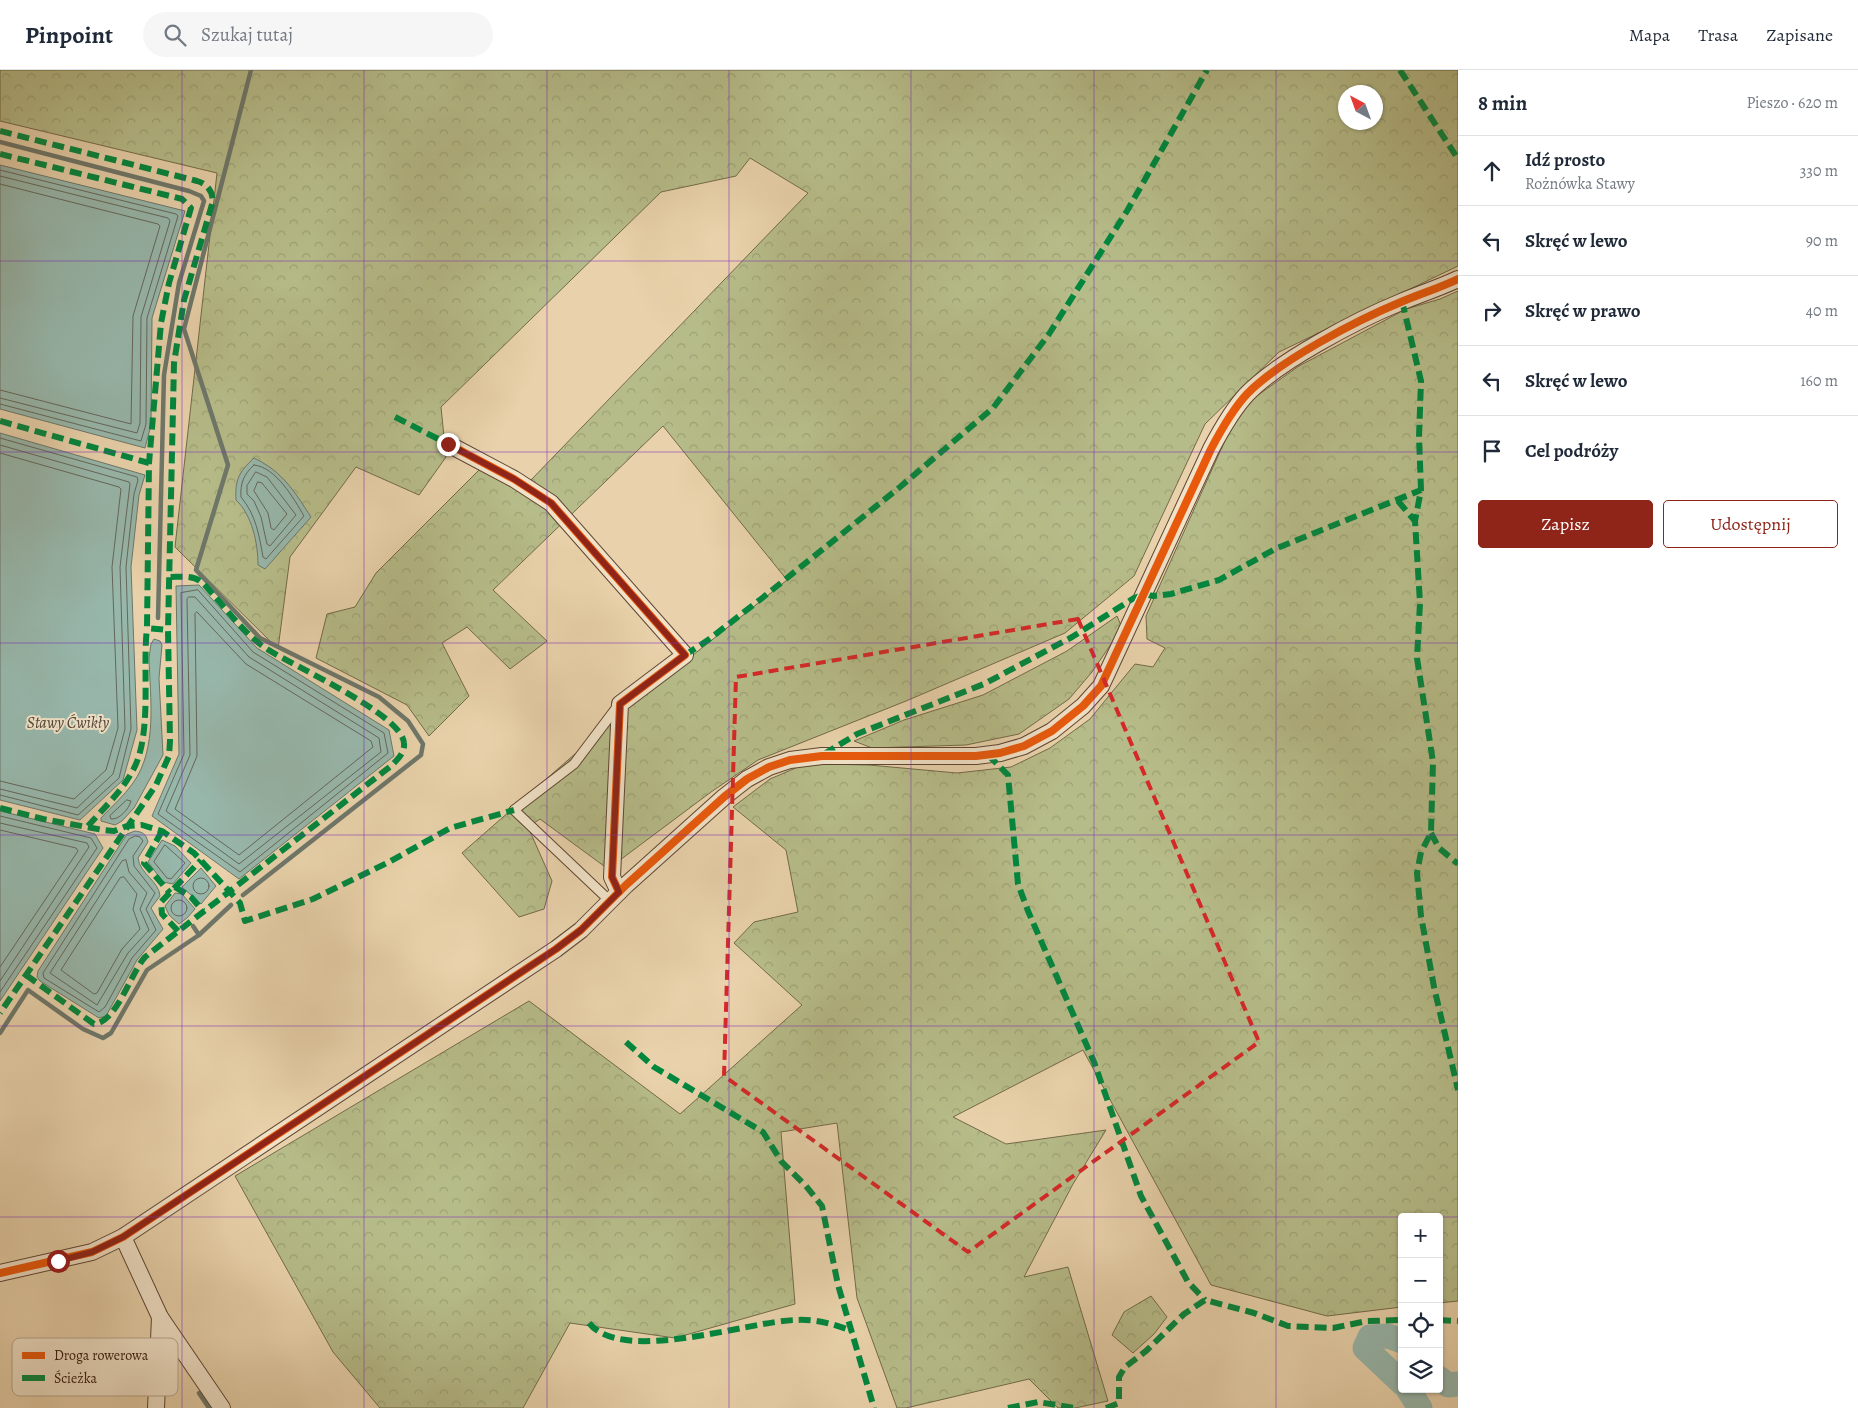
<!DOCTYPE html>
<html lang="pl">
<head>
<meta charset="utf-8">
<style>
  :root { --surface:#fff; --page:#f6f6f7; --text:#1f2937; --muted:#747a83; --line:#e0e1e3; --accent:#8f2418 }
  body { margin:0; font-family:Alegreya,serif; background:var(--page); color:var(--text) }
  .controls { position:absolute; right:15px; bottom:15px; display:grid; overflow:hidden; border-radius:5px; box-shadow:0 1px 4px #0004 }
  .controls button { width:45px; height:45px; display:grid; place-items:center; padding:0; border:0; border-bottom:1px solid var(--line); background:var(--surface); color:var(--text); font:25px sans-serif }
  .compass { position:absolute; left:1338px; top:15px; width:45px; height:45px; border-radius:50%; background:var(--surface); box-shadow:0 1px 4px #0004; rotate:319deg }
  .stop { position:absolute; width:15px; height:15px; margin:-11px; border:4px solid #8f2418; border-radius:50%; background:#fff }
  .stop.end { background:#8f2418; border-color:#fff; box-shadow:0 1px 5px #0008 }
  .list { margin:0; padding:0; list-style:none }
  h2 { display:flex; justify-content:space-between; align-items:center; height:65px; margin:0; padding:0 20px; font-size:21px }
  h2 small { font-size:16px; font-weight:400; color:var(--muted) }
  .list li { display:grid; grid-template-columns:32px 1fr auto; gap:15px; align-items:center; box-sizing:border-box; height:70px; padding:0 20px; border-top:1px solid var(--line) }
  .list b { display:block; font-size:19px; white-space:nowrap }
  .list p { margin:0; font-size:16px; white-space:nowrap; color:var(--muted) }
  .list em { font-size:16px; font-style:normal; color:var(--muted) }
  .actions { display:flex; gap:10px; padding:15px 20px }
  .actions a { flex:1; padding:11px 0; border:1px solid var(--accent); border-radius:5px; text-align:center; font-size:18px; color:var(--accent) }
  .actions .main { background:var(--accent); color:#fff }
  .icon { flex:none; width:28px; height:28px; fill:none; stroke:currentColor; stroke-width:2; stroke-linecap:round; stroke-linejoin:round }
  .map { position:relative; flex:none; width:1458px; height:1338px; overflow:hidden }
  header { display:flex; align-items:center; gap:30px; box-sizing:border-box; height:70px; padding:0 25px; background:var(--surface); border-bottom:1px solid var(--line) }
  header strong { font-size:24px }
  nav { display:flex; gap:28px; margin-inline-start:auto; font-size:18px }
  .search { width:350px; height:45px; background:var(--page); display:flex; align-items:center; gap:12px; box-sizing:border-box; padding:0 18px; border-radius:28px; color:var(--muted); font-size:19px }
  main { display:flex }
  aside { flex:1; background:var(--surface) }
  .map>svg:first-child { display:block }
  .forest { fill:url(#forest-crowns); stroke:#736a49; fill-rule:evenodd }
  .water { fill:#97b7ab; stroke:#6e776a }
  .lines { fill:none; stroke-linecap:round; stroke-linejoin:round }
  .shore { stroke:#64675a; stroke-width:1 }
  .stream { stroke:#6e776a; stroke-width:4.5 }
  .river { stroke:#97b7ab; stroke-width:25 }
  .lane-casing { stroke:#5e4632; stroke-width:11 }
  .street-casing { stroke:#5e4632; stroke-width:18 }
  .lane { stroke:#f1e2c8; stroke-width:9 }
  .street { stroke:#f1e2c8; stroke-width:16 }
  .quiet { stroke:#00873e; stroke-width:6; stroke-dasharray:12 6; stroke-linecap:butt }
  .cycleway-casing { stroke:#f1e2c8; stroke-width:11 }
  .cycleway { stroke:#e8590c; stroke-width:8 }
  .route { stroke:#8f2418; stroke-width:6 }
  .marked { fill:none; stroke:#d62828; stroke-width:4; stroke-dasharray:10 6; stroke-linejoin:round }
  .grid { fill:none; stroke:#7b2cbf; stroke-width:1; stroke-opacity:0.55 }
  .labels { text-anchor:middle; stroke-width:4; stroke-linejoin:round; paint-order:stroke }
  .water-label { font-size:16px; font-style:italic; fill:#4f473a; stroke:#f1e2c8 }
  .key { fill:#f1e2c8; stroke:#b7a58f; stroke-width:1 }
  .key-label { font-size:14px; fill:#301709 }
</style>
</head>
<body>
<header>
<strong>Pinpoint</strong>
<div class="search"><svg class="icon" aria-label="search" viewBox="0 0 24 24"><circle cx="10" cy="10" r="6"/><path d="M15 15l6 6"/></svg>Szukaj tutaj</div>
<nav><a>Mapa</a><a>Trasa</a><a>Zapisane</a></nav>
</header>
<main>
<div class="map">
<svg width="1458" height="1338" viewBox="0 0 1458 1338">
  <defs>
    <pattern id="forest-crowns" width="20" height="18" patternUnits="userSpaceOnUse" patternTransform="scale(1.25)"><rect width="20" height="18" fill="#b6bc89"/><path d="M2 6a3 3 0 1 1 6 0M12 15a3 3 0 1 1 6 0" fill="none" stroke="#9da175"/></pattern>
  </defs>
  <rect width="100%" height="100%" fill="#e9d2ab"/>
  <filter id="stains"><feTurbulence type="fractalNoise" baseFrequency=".004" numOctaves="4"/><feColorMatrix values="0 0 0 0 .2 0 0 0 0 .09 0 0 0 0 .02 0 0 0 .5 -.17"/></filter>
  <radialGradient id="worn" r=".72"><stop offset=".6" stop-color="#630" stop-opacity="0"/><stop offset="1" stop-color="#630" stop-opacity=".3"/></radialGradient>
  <!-- forest -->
  <g class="forest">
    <path d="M 0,0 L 1458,0 L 1458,196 L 1279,282 L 1205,354 L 1134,506 L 1065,563 L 906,631 L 758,690 L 711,722 L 608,799 L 540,749 L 528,757 L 552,811 L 544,839 L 519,847 L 462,783 L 633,633 L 787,510 L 663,356 L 493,520 L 547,571 L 510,599 L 467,557 L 442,573 L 469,626 L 429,666 L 407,635 L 316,588 L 327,544 L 355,537 L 376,503 L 491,388 L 530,411 L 808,123 L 750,88 L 736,106 L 661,122 L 441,337 L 446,387 L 419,425 L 356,397 L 290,487 L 278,579 L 175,477 L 217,103 L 0,51 ZM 1346,22 L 1376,22 L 1376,52 L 1346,52 Z"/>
    <polygon points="1458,221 1458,1231 1439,1233 1439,1147 1402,1147 1402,1237 1327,1246 1211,1215 1083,980 953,1047 1006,1074 1106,1060 1073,1114 1024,1207 1068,1197 1108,1331 1075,1338 1058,1338 1029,1309 906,1338 897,1338 857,1228 837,1053 781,1062 795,1234 675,1268 570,1253 523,1338 380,1338 333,1282 235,1106 529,931 680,1044 802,935 734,873 754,852 798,842 786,780 733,737 770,709 798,697 824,694 869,695 957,703 1011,697 1050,678 1090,649 1135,594 1153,597 1165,578 1147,569 1146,546 1232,355 1251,330 1299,296 1406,239 1440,229"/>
    <polygon points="1117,546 1122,558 1092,602 1069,629 1019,664 966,675 872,678 854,671 904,650 983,625 1067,581"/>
    <polygon points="1151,1226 1167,1247 1154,1264 1133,1283 1112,1265 1124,1242"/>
  </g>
  <!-- water -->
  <g class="water">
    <polygon points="0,95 185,141 152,248 151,355 145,378 0,339"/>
    <polygon points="0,363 145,405 139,425 131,497 137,660 123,710 80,750 0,730"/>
    <path d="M 254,388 C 283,402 294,421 311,447 L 265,499 L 258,495 C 258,473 252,445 236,430 C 235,409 239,402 254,388 Z"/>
    <polygon points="199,515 257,578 389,660 394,686 239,809 152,746 179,684 176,516"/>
    <path d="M 154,569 L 160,571 L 162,575 L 159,608 L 163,685 L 134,738 L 122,751 L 115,755 L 101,751 L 101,748 C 112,736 124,726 133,713 C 158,678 150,628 149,588 L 151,574 Z"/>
    <polygon points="0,741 95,764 103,778 0,931"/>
    <path d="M 135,761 C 143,762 146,764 148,772 L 138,788 C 140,804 159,811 160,826 L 151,838 L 163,859 L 137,890 L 106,946 L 99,948 L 40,911 L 37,907 L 38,901 L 127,764 Z"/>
    <polygon points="162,770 175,776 191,793 173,814 163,812 148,792"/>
    <polygon points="201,798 216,816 201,834 182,817"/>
    <polygon points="175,823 182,824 195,839 187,848 179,854 169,845 165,836"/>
  </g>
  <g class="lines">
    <!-- shore -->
    <g class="shore">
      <polyline points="0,100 176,144 178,146 147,248 146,354 141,371 0,334"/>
      <polyline points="0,106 168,148 170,151 141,247 140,353 137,363 0,328"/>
      <polyline points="0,114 158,154 160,156 133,246 131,354 0,320"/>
      <polyline points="0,368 137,407 138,410 134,424 126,497 131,659 119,708 78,745 0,725"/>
      <polyline points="0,375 129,412 130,414 120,497 125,659 113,704 77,738 0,719"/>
      <polyline points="0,383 119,417 121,419 112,497 118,658 106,700 74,729 0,711"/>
      <path d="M 254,395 C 276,397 294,429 304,446 L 266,489 L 263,487 C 259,465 256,445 241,427 C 240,413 244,404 254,395 Z"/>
      <polygon points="256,402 267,407 296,445 270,476 267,474 261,447 254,431 247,424 247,416"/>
      <polygon points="258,412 262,413 287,444 274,460 271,458 268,443 254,421"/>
      <polygon points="198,520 253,582 384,663 388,683 240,802 158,744 184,684 181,523"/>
      <polygon points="189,527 195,527 249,587 379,668 381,682 239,794 166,741 190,685 187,529"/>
      <polygon points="197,542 246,594 371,671 373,677 239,785 175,739 197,686 195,544"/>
      <path d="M 127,730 L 131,731 C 129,739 119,750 111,749 L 110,746 Z"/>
      <polyline points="0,746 91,768 97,778 0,922"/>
      <polyline points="0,753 87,773 89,777 0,911"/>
      <polyline points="0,760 76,778 78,781 0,897"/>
      <polygon points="136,766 140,767 143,771 133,786 134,796 155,823 146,839 156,860 132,888 105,937 99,942 44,908 43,903 129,769"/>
      <polygon points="165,775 185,793 171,809 167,808 154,792"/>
      <polygon points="126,790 129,802 147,823 140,839 149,860 128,883 97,935 50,903 122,791"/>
      <polygon points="124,807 137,824 133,839 140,859 122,879 97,923 94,924 61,900 120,808"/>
      <circle cx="201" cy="816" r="8"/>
      <circle cx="179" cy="838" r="8"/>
    </g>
    <!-- stream -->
    <g class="stream">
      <polyline points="0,72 189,121 201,126 204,131 179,213 164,305 158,548"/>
      <polyline points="243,825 421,685 423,674 408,651 379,627 260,568 196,500 228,395 184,259 251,0"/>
      <polyline points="193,856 199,865"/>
      <polyline points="0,963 28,920 83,959 103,968 111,963 147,900 199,865 231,835"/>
      <polyline points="199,1323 209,1338"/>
    </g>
    <!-- river -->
    <g class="river">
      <polyline points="1402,1271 1388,1266 1370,1267 1365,1278 1402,1313"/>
      <polyline points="1439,1308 1448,1315 1458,1314"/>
      <polyline points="1408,1319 1420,1338"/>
    </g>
    <!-- lane casing -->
    <g class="lane-casing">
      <polyline id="lane" points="610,831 514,740 574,694 617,637"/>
    </g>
    <!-- street casing -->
    <g class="street-casing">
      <g id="street">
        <polyline points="448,374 514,409 551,433 685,585 620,634 612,807 619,822"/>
        <polyline points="123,1167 160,1247 222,1338"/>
        <path d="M 0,1203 L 92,1182 L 123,1167 L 556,879 L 581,860 L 626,815 L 724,727 L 747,709 L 769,697 L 790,690 L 822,686 L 976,686 L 1000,683 L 1024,676 L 1052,661 L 1083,636 L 1101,616 L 1211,379 C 1221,360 1232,340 1247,324 C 1279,291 1357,250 1401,232 C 1420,224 1439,218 1458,209"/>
        <polyline points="156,1338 160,1247"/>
      </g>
    </g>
    <!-- lane -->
    <use href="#lane" class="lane"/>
    <!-- street -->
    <use href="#street" class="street"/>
    <!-- quiet -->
    <g class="quiet">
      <polyline points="1400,0 1458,89"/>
      <path d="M 0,61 L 197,111 C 207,114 212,120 213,131 L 184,230 L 174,293 L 168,560"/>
      <polyline points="0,84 182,129 191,138 169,213 161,253 149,393"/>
      <polyline points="1402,231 1421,311 1419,367 1421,420 1415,451 1420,533 1417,588 1433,692 1431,763 1421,782 1417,803 1421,846 1434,917 1458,1020"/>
      <polyline points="395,347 448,374"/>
      <polyline points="0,351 149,393 147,558 168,560 170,671 169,686 156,715 0,943"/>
      <polyline points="1398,431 1415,451"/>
      <polyline points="685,585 708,570 761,529 900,417 993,338 1049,264 1127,141 1207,0"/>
      <polyline points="824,684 857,664 984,614 1072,567 1134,528 1145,524 1153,526 1171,524 1219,510 1275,479 1421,420"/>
      <polyline points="988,685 1008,705 1018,814 1028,841 1094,992 1141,1126 1188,1212 1205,1230"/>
      <polyline points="0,738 43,749 103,760 114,761 127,756 142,755 162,761 194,783 240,833 245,851 313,829 389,792 450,758 514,740"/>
      <path d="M 88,756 C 103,739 121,722 132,702 C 153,666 142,601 147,558"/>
      <polyline points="162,761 144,793 170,823"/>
      <polyline points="1431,763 1439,778 1458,794"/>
      <polyline points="175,817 191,827 203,841"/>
      <polyline points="178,861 162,844 161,832 201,790"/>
      <path d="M 26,905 L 94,954 C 117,952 130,904 145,887 L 391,696 C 397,690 405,683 404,673 C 402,644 293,596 267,579 C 247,566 232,546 216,528 C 211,523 206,515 200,511 C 192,505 180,507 170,507"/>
      <polyline points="626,972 654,997 763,1062 781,1091 806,1116 822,1136 838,1215 874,1338"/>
      <polyline points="1439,1250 1458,1251"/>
      <path d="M 589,1253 C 623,1295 748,1251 796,1250 C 816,1249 834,1254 852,1261"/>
      <polyline points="1008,1338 1038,1332 1075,1338"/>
      <polyline points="1106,1338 1119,1333 1119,1307 1125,1297 1146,1281 1184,1244 1205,1230 1254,1243 1288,1256 1333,1258 1367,1251 1402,1250"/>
    </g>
    <!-- cycleway casing -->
    <g class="cycleway-casing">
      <g id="cycleway">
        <polyline points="448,374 514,409 551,433 685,585 620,634 612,807 619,822"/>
        <path d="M 0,1203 L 92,1182 L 123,1167 L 556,879 L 581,860 L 626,815 L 724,727 L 747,709 L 769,697 L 790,690 L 822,686 L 976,686 L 1000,683 L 1024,676 L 1052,661 L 1083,636 L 1101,616 L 1211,379 C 1221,360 1232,340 1247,324 C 1279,291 1357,250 1401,232 C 1420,224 1439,218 1458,209"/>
      </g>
    </g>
    <!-- cycleway -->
    <use href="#cycleway" class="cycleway"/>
  </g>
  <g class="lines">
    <!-- route -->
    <polyline class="route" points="58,1191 92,1182 123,1167 556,879 581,860 619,822 612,807 620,634 685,585 551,433 514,409 448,374"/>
  </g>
  <!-- marked area -->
  <path class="marked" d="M 1078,549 L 1259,972 L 968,1182 L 724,1006 L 736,607 Z"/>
  <!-- grid -->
  <path class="grid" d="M 182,0 L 182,1338M 364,0 L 364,1338M 547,0 L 547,1338M 729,0 L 729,1338M 911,0 L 911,1338M 1094,0 L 1094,1338M 1276,0 L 1276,1338M 0,191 L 1458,191M 0,382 L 1458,382M 0,573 L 1458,573M 0,765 L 1458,765M 0,956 L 1458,956M 0,1147 L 1402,1147M 1439,1147 L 1458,1147"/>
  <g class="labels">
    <!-- water labels -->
    <g class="water-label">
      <text x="68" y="658">Stawy Ćwikły</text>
    </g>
  </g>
  <!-- legend -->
  <rect x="12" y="1268" width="166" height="58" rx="8" class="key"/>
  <rect x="22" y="1282" width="23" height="7" fill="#e8590c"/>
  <rect x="22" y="1305" width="23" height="6" fill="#00873e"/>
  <g class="key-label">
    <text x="54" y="1290">Droga rowerowa</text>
    <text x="54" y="1313">Ścieżka</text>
  </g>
  <rect width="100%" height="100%" filter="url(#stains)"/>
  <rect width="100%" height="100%" fill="url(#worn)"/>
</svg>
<div class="controls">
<button>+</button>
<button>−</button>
<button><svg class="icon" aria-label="locate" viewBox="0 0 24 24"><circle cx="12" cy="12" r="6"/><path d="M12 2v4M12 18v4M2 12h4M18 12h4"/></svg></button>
<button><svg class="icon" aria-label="layers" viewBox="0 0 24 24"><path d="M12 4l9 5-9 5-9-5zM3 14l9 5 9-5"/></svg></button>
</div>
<svg class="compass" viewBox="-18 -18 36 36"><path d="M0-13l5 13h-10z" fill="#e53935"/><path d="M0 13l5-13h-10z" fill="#747a83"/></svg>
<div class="stop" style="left:58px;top:1191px"></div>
<div class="stop end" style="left:448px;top:374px"></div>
</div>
<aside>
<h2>8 min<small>Pieszo · 620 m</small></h2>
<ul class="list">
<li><svg class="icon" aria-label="ahead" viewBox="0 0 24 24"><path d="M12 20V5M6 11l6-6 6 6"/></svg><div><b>Idź prosto</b><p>Rożnówka Stawy</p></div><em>330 m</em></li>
<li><svg class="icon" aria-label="left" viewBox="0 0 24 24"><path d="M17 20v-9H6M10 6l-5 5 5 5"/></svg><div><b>Skręć w lewo</b></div><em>90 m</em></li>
<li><svg class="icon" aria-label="right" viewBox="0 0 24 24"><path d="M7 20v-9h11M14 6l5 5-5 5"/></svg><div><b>Skręć w prawo</b></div><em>40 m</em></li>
<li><svg class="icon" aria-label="left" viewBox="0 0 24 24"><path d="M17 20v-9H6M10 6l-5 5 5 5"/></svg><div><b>Skręć w lewo</b></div><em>160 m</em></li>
<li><svg class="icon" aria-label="arrive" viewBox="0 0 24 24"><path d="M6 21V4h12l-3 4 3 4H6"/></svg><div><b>Cel podróży</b></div></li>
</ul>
<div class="actions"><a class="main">Zapisz</a><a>Udostępnij</a></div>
</aside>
</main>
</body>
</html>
